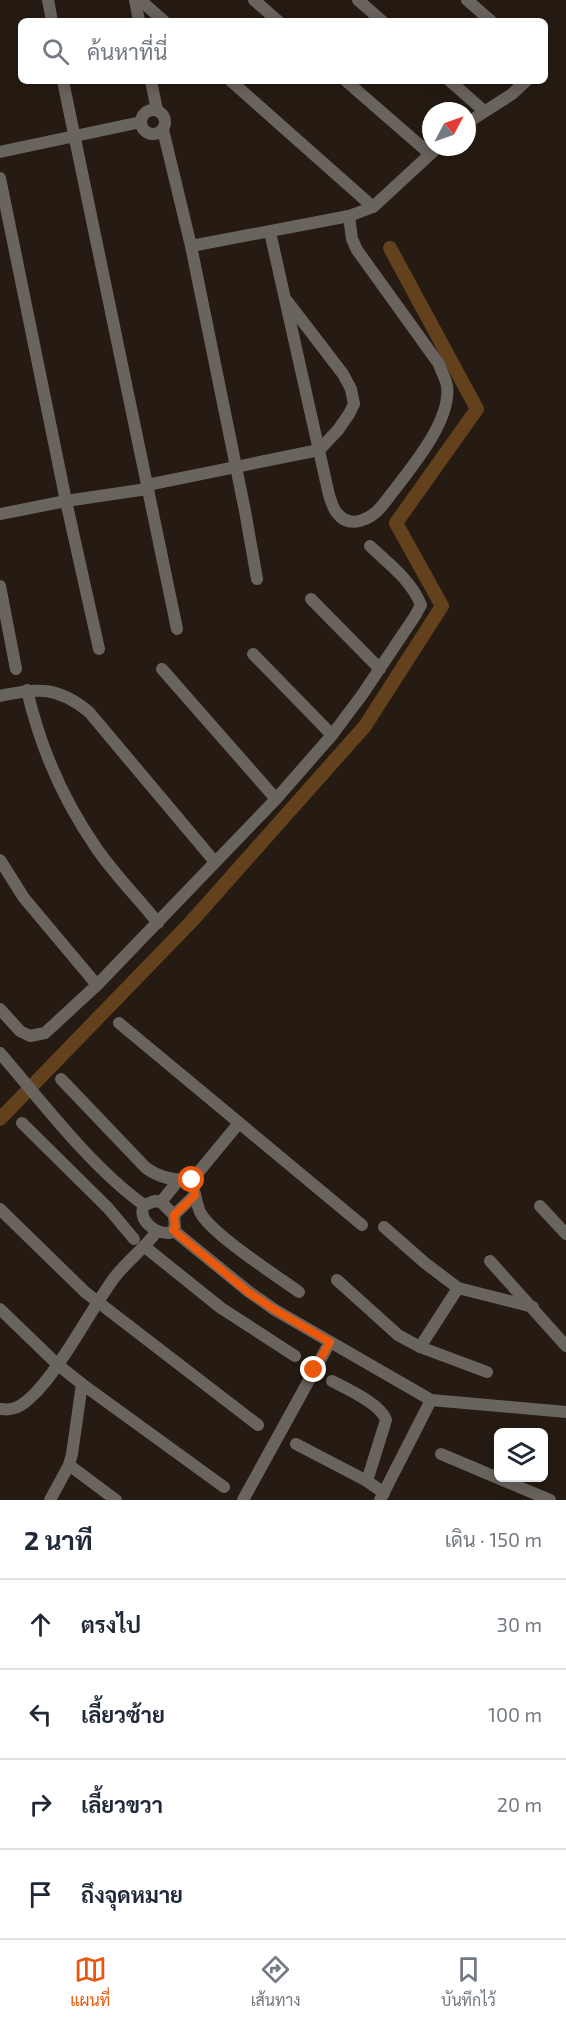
<!DOCTYPE html>
<html lang="th">
<head>
<meta charset="utf-8">
<style>
  :root { --surface:#fff; --page:#f2f2f3; --text:#1f2937; --muted:#747a83; --line:#e0e1e3; --accent:#ea580c }
  body { margin:0; font-family:"Exo 2",Sarabun,sans-serif; background:var(--page); color:var(--text) }
  .controls { position:absolute; right:18px; bottom:18px; display:grid; overflow:hidden; border-radius:9px; box-shadow:0 3px 15px #0003 }
  .controls button { width:54px; height:54px; display:grid; place-items:center; padding:0; border:0; border-bottom:2px solid var(--line); background:var(--surface); color:var(--text); font:30px sans-serif }
  .compass { position:absolute; left:422px; top:102px; width:54px; height:54px; border-radius:50%; background:var(--surface); box-shadow:0 3px 15px #0003; rotate:49deg }
  .stop { position:absolute; width:18px; height:18px; margin:-14px; border:4px solid #ea580c; border-radius:50%; background:#fff }
  .stop.end { background:#ea580c; border-color:#fff; box-shadow:0 2px 6px #0008 }
  .list { margin:0; padding:0; list-style:none }
  h2 { display:flex; justify-content:space-between; align-items:center; height:78px; margin:0; padding:0 24px; font-size:26px }
  h2 small { font-size:20px; font-weight:400; color:var(--muted) }
  .list li { display:grid; grid-template-columns:39px 1fr auto; gap:18px; align-items:center; box-sizing:border-box; height:90px; padding:0 24px; border-top:2px solid var(--line) }
  .list b { display:block; font-size:22px; white-space:nowrap }
  .list em { font-size:20px; font-style:normal; color:var(--muted) }
  .icon { flex:none; width:33px; height:33px; fill:none; stroke:currentColor; stroke-width:2; stroke-linecap:round; stroke-linejoin:round }
  .map { position:relative; flex:none; width:566px; height:1500px; overflow:hidden }
  .search { position:absolute; background:var(--surface); box-shadow:0 3px 15px #0003; left:18px; right:18px; top:18px; height:66px; display:flex; align-items:center; gap:15px; box-sizing:border-box; padding:0 21px; border-radius:9px; color:var(--muted); font-size:22px }
  .sheet { height:438px; background:var(--surface) }
  nav { display:flex; justify-content:space-around; align-items:center; box-sizing:border-box; height:84px; border-top:2px solid var(--line); background:var(--surface); font-size:16px; color:var(--muted) }
  nav a { display:grid; justify-items:center; gap:3px }
  nav .on { color:var(--accent) }
  .map>svg:first-child { display:block }
  .lines { fill:none; stroke-linecap:round; stroke-linejoin:round }
  .canal { stroke:#63411d; stroke-width:14 }
  .minor { stroke:#6a645f; stroke-width:12 }
  .route { stroke:#ea580c; stroke-width:8 }
</style>
</head>
<body>
<div class="map">
<svg width="566" height="1500" viewBox="0 0 566 1500">
  <rect width="100%" height="100%" fill="#251b12"/>
  <g class="lines">
    <!-- canal -->
    <polyline class="canal" points="0,1119 191,922 365,726 442,606 396,523 477,409 390,248"/>
    <!-- minor -->
    <g class="minor">
      <polyline points="48,0 52,21"/>
      <polyline points="135,0 139,21"/>
      <polyline points="140,0 164,21"/>
      <polyline points="254,0 278,21"/>
      <polyline points="358,0 382,21"/>
      <polyline points="467,0 491,21"/>
      <polyline points="63,81 177,629"/>
      <polyline points="151,81 157,110"/>
      <polyline points="231,81 373,207"/>
      <polyline points="346,81 430,154"/>
      <polyline points="450,81 484,111"/>
      <circle cx="153" cy="122" r="12"/>
      <polyline points="467,123 512,94 526,81"/>
      <polyline points="163,130 191,246 245,511 257,579"/>
      <polyline points="0,152 141,122"/>
      <polyline points="0,178 66,501 99,649"/>
      <path d="M 270,232 L 329,495 C 331,501 333,509 337,513 C 350,530 371,519 382,506 C 404,476 452,424 447,386 C 446,379 441,371 439,364 L 357,250 L 352,239 L 349,216"/>
      <polyline points="191,246 349,216 373,207 438,147"/>
      <polyline points="0,514 66,501 147,489 152,484 319,450 338,430 349,414 354,404 351,389 343,374 287,301"/>
      <polyline points="0,586 16,669"/>
      <polyline points="311,599 380,669"/>
      <polyline points="253,654 332,735"/>
      <polyline points="162,669 276,799"/>
      <path d="M 27,690 C 40,747 63,800 97,849 C 115,875 138,898 158,923"/>
      <path d="M 0,696 C 38,688 58,686 89,712 L 215,862"/>
      <polyline points="0,860 24,898 97,985"/>
      <path d="M 0,1009 L 20,1031 L 30,1036 L 45,1033 L 97,985 L 276,799 L 332,735 L 362,695 L 415,616 L 421,605 C 411,580 389,564 370,546"/>
      <polyline points="119,1023 362,1225"/>
      <path d="M 0,1053 C 43,1103 91,1167 144,1205"/>
      <path d="M 61,1079 L 146,1168 C 160,1178 175,1181 192,1180 L 239,1123"/>
      <polyline points="22,1123 108,1208 134,1239"/>
      <path d="M 192,1180 C 194,1191 196,1202 200,1212 C 211,1234 277,1276 299,1292"/>
      <path d="M 155,1201 L 161,1202 L 174,1215 L 175,1227 L 170,1233 C 155,1234 137,1220 144,1205 Z"/>
      <polyline points="161,1202 178,1181"/>
      <polyline points="540,1206 566,1234"/>
      <polyline points="0,1209 85,1292 258,1425"/>
      <polyline points="174,1215 195,1195"/>
      <polyline points="384,1227 425,1263 458,1288 533,1307"/>
      <polyline points="173,1230 248,1291 275,1310 431,1400 566,1412"/>
      <polyline points="145,1247 221,1308 295,1356"/>
      <polyline points="490,1261 566,1346"/>
      <polyline points="337,1280 398,1335 420,1347 487,1372"/>
      <polyline points="0,1309 58,1365 82,1384 224,1487"/>
      <polyline points="420,1347 458,1288"/>
      <path d="M 332,1381 C 347,1389 381,1404 386,1420 L 367,1481"/>
      <path d="M 0,1409 C 12,1411 20,1407 29,1399 C 41,1389 50,1376 59,1363 C 78,1336 94,1306 114,1278 C 128,1260 144,1249 157,1231"/>
      <polyline points="296,1444 367,1481 384,1493"/>
      <polyline points="441,1454 550,1500"/>
      <polyline points="69,1465 116,1500"/>
      <polyline points="50,1500 69,1465 72,1454 82,1384"/>
      <polyline points="243,1500 330,1342"/>
      <polyline points="380,1500 431,1400"/>
    </g>
  </g>
  <g class="lines">
    <!-- route -->
    <polyline class="route" points="192,1180 195,1195 174,1215 175,1227 173,1230 248,1292 275,1310 330,1342 314,1370"/>
  </g>
</svg>
<div class="controls">
<button><svg class="icon" aria-label="layers" viewBox="0 0 24 24"><path d="M12 4l9 5-9 5-9-5zM3 14l9 5 9-5"/></svg></button>
</div>
<svg class="compass" viewBox="-18 -18 36 36"><path d="M0-13l5 13h-10z" fill="#e53935"/><path d="M0 13l5-13h-10z" fill="#747a83"/></svg>
<div class="stop" style="left:192px;top:1180px"></div>
<div class="stop end" style="left:314px;top:1370px"></div>
<div class="search"><svg class="icon" aria-label="search" viewBox="0 0 24 24"><circle cx="10" cy="10" r="6"/><path d="M15 15l6 6"/></svg>ค้นหาที่นี่</div>
</div>
<section class="sheet">
<h2>2 นาที<small>เดิน · 150 m</small></h2>
<ul class="list">
<li><svg class="icon" aria-label="ahead" viewBox="0 0 24 24"><path d="M12 20V5M6 11l6-6 6 6"/></svg><div><b>ตรงไป</b></div><em>30 m</em></li>
<li><svg class="icon" aria-label="left" viewBox="0 0 24 24"><path d="M17 20v-9H6M10 6l-5 5 5 5"/></svg><div><b>เลี้ยวซ้าย</b></div><em>100 m</em></li>
<li><svg class="icon" aria-label="right" viewBox="0 0 24 24"><path d="M7 20v-9h11M14 6l5 5-5 5"/></svg><div><b>เลี้ยวขวา</b></div><em>20 m</em></li>
<li><svg class="icon" aria-label="arrive" viewBox="0 0 24 24"><path d="M6 21V4h12l-3 4 3 4H6"/></svg><div><b>ถึงจุดหมาย</b></div></li>
</ul>
</section>
<nav>
<a class="on"><svg class="icon" aria-label="map" viewBox="0 0 24 24"><path d="M3 6l6-2 6 2 6-2v14l-6 2-6-2-6 2zM9 4v14M15 6v14"/></svg>แผนที่</a>
<a><svg class="icon" aria-label="directions" viewBox="0 0 24 24"><path d="M12 3l9 9-9 9-9-9zM9 14v-3h6M13 9l2 2-2 2"/></svg>เส้นทาง</a>
<a><svg class="icon" aria-label="saved" viewBox="0 0 24 24"><path d="M7 4h10v16l-5-4-5 4z"/></svg>บันทึกไว้</a>
</nav>
</body>
</html>
